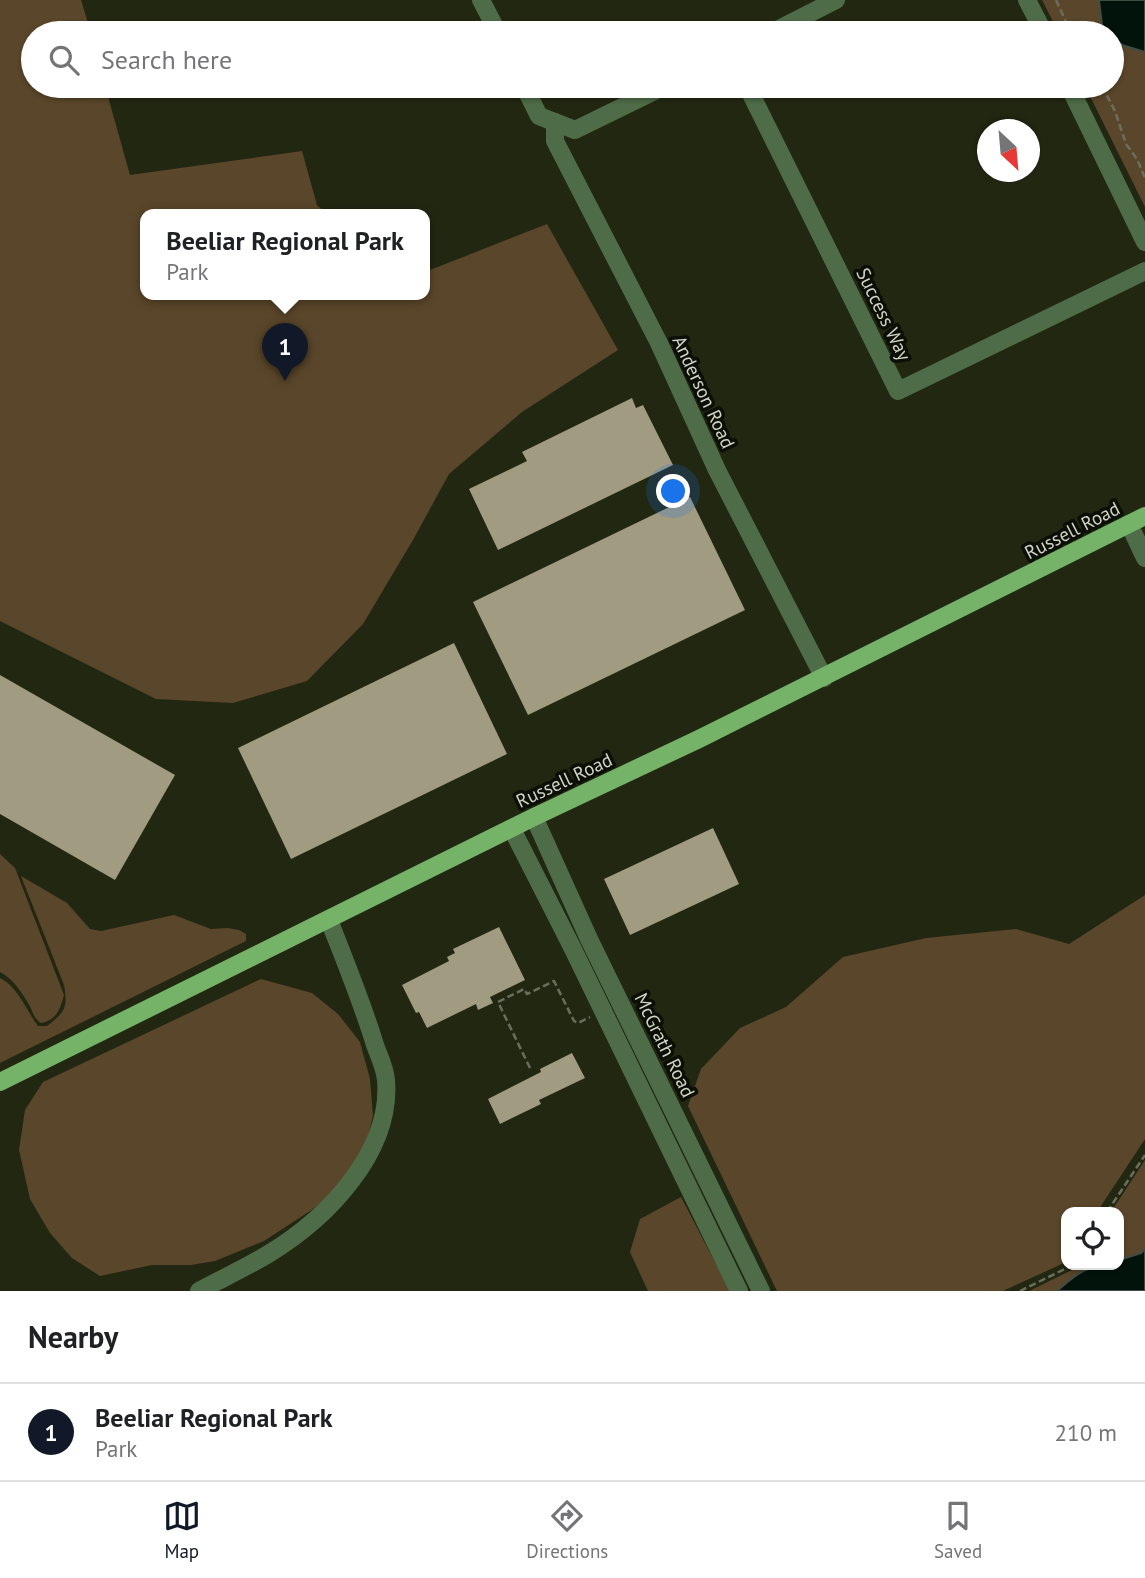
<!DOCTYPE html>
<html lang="en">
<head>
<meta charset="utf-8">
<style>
  :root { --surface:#fff; --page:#f2f2f2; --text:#202124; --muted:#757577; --line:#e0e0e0; --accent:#111827 }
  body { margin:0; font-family:"PT Sans",sans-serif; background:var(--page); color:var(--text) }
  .controls { position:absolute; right:21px; bottom:21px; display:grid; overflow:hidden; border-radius:14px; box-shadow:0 2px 5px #0004 }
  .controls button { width:63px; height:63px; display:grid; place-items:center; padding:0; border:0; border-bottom:2px solid var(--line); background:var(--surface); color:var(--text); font:35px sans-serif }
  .compass { position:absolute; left:977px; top:119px; width:63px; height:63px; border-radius:50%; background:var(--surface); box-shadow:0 2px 5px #0004; rotate:154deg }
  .you { position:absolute; left:674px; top:492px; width:24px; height:24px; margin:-18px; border:5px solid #fff; border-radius:50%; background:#1a73e8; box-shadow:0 0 0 10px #1a73e833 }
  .badge { display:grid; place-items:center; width:46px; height:46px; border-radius:50%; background:var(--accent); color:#fff; font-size:23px; font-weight:700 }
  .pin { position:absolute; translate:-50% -58px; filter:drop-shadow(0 2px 4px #0008) }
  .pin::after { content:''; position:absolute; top:37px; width:24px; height:21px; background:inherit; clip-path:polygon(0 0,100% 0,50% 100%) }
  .popup { position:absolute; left:140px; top:209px; width:290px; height:91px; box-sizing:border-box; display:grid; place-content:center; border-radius:14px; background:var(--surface); filter:drop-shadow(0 2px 5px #0005); font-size:23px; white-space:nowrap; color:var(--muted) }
  .popup b { font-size:26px; color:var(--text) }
  .popup::after { content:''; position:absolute; left:50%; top:100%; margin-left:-14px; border:14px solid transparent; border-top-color:var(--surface) }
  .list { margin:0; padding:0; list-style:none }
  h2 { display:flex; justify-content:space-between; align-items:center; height:91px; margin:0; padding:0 28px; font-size:30px }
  h2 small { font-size:23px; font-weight:400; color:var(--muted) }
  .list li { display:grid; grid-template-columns:46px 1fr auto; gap:21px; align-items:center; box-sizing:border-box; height:98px; padding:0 28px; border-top:2px solid var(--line) }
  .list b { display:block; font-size:26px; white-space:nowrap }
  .list p { margin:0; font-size:23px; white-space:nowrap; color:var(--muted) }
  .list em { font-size:23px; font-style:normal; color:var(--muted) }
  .icon { flex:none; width:38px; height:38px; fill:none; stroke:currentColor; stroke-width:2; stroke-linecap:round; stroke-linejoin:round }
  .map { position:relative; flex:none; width:1145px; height:1291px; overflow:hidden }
  .search { position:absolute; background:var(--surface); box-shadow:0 2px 5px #0004; left:21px; right:21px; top:21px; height:77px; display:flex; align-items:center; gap:18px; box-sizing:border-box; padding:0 24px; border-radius:38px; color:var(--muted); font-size:26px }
  .sheet { height:189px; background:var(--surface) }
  nav { display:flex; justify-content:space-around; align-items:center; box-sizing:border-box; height:98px; border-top:2px solid var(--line); background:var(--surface); font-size:19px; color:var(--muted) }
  nav a { display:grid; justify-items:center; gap:4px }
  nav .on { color:var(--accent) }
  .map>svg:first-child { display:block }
  .green { fill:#5a462a }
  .water { fill:#01130a; stroke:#3f4d43; stroke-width:2 }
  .building { fill:#a19b82 }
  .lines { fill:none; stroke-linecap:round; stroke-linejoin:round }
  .path { stroke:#6a6f5d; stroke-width:2.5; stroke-dasharray:7 3.5; stroke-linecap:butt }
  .minor { stroke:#4e6c48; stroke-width:18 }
  .major { stroke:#75b369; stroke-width:18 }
  .labels { text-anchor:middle; stroke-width:7; stroke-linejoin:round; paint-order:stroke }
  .street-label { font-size:19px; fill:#d1d5c8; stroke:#0c0f06 }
</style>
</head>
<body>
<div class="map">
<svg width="1145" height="1291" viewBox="0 0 1145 1291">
  <rect width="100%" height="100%" fill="#222712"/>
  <!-- green -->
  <g class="green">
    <polygon points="0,0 81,0 91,33 33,33 33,86 105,86 130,175 302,151 317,205 328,215 145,215 145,295 425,295 425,272 547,224 618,350 522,412 449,474 413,540 363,624 307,681 233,703 156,699 0,621"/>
    <polygon points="1042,0 1145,0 1145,207 1085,86 1112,86 1112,33 1059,33"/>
    <path d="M 0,854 L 15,868 L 64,995 C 60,1009 57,1020 41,1023 C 33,1018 33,1011 28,1003 C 21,991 12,978 0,972 Z"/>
    <path d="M 21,876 L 67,903 L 90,929 L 101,931 L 174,915 L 211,929 L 228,928 L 239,930 L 246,934 L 246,941 L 0,1063 L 0,978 C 18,987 26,1010 38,1026 L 47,1026 C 65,1012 68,1008 64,985 Z"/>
    <polygon points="1145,895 1145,1139 1097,1212 1066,1212 1066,1259 1064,1263 1003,1291 777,1291 688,1106 701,1069 740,1028 786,1007 843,957 926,938 1016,929 1069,944"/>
    <polygon points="261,979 312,993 338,1014 360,1042 370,1079 373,1116 365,1149 333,1194 310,1211 264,1241 215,1261 191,1265 152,1265 100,1276 72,1258 50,1233 30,1199 19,1150 25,1110 43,1082"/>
    <polygon points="1145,1160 1145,1291 1029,1291 1072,1270 1076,1265 1119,1265 1119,1212 1111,1212"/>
    <polygon points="681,1197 730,1291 648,1291 630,1252 640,1219"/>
  </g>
  <!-- water -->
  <g class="water">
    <polygon points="1099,0 1145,0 1145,52 1122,45 1102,25"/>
    <path d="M 1145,1249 L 1145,1291 L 1057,1291 C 1079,1271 1087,1265 1119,1265 L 1119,1260 L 1141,1253 Z"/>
  </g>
  <!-- building -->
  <g class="building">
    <polygon points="632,398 636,408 643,405 673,465 498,550 469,489 527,461 522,452"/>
    <polygon points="690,497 745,610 528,715 473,602"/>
    <polygon points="454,643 507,754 291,859 238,748"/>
    <polygon points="0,675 175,775 115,880 0,814"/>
    <polygon points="713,828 739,884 630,935 604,879"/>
    <polygon points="499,927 525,980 490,997 493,1003 478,1010 476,1004 427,1028 419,1012 416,1013 402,985 449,961 447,957 455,953 453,949"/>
    <polygon points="572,1053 585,1078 539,1100 541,1104 500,1124 488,1099 541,1072 540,1069"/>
  </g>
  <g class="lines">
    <!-- path -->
    <g class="path">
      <polyline points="1056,0 1071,33"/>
      <polyline points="1102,86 1115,111 1126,144 1137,159 1145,178"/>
      <polyline points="530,1068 498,1002 524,989 527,994 554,981 574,1021 578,1023 590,1017"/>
      <polyline points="1107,1212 1145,1155"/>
      <polyline points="1020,1291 1073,1265"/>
    </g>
    <!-- minor -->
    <g class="minor">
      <polyline points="481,0 498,33"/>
      <polyline points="1027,0 1044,33"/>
      <polyline points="771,33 836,0"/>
      <polyline points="524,86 539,116 575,130 665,86"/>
      <polyline points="747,86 898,391 1145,271"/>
      <polyline points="1069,86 1145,242"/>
      <polyline points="555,122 555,141 659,343 717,470 824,678"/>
      <polyline points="1129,524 1145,558"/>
      <polyline points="534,817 589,939 761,1291"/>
      <polyline points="512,829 572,947 739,1291"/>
      <path d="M 199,1291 C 223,1278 247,1267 270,1253 C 327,1218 392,1152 386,1080 C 385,1068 379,1056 375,1045 C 362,1002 345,961 329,920"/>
    </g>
    <!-- major -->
    <polyline class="major" points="0,1082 534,817 699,739 1145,516"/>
  </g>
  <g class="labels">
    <!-- street labels -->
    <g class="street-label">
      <text transform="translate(884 314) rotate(64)" y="7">Success Way</text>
      <text transform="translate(704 392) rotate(65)" y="7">Anderson Road</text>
      <text transform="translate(1072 530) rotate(-27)" y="7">Russell Road</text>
      <text transform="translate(564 780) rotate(-25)" y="7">Russell Road</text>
      <text transform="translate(665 1045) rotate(64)" y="7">McGrath Road</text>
    </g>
  </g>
</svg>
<div class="controls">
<button><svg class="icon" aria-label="locate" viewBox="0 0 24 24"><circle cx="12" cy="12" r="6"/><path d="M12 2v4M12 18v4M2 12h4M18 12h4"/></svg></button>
</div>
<svg class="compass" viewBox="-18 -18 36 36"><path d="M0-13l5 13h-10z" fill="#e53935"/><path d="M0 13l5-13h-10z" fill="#757577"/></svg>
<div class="you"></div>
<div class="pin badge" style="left:285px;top:381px">1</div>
<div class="popup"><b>Beeliar Regional Park</b>Park</div>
<div class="search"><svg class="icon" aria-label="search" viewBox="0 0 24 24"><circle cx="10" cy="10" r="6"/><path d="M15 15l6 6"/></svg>Search here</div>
</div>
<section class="sheet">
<h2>Nearby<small></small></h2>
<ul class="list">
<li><span class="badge">1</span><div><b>Beeliar Regional Park</b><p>Park</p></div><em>210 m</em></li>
</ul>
</section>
<nav>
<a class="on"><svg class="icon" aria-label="map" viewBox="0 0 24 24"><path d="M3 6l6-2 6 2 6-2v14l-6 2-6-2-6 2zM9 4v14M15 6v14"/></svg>Map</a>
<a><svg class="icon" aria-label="directions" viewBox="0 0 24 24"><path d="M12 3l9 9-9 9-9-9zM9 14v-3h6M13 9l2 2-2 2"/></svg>Directions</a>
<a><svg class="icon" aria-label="saved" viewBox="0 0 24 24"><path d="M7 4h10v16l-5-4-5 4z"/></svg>Saved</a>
</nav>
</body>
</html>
